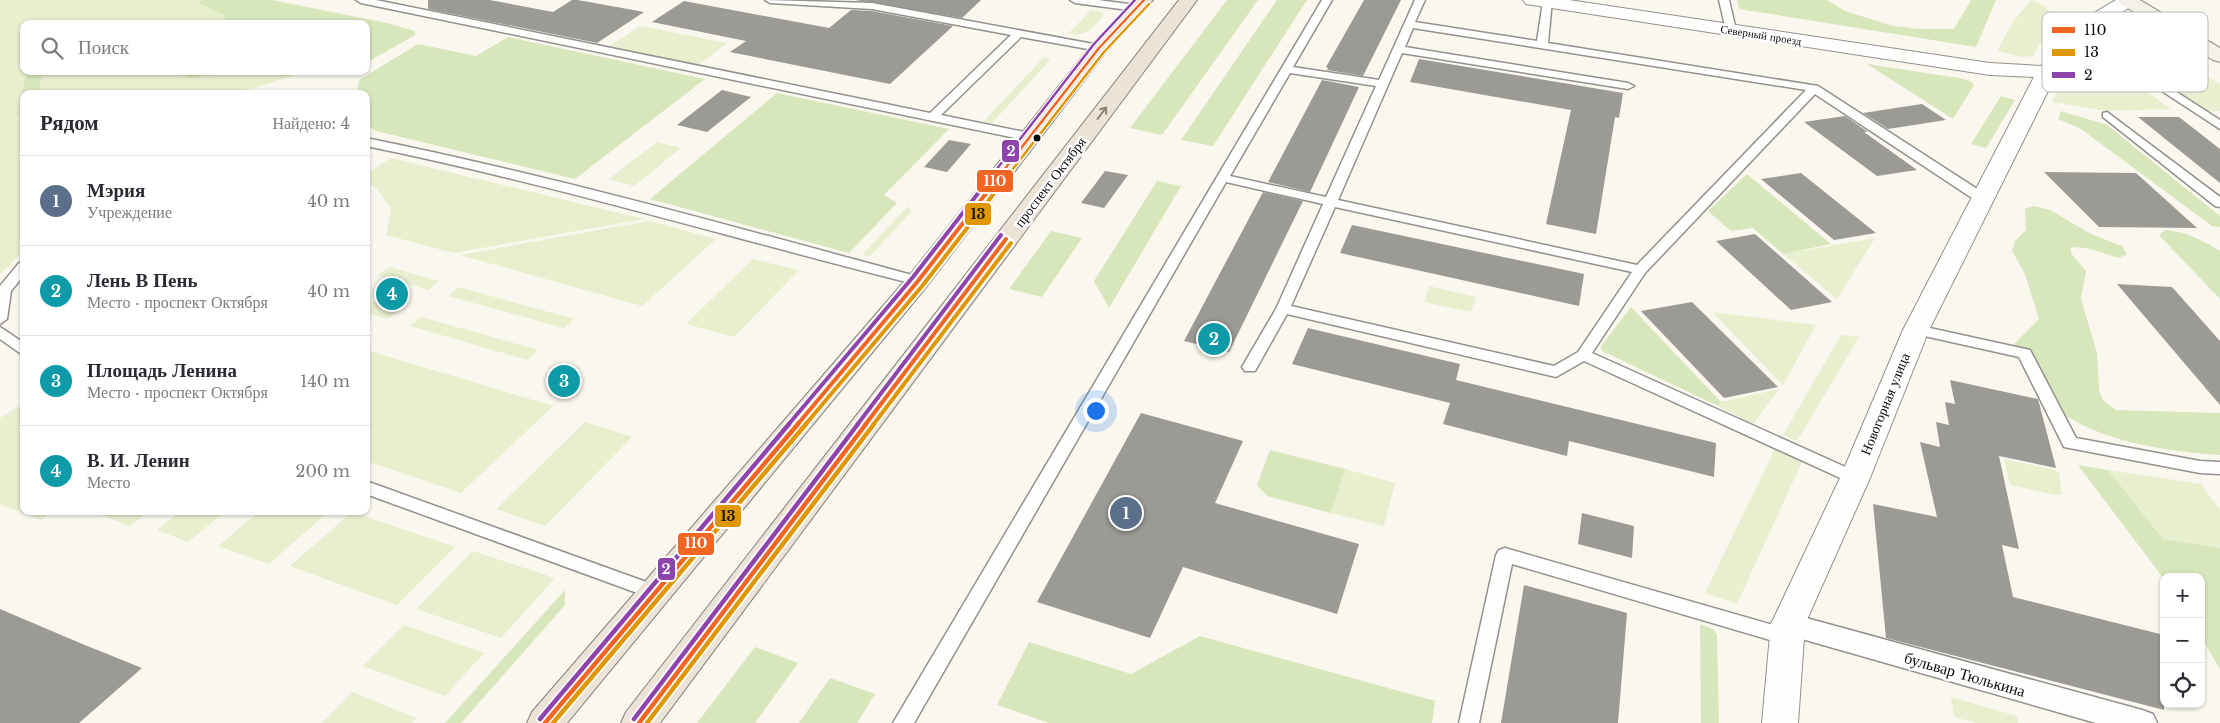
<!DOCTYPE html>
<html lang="ru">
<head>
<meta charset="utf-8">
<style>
  :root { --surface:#fff; --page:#f2f2f3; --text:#2b2b33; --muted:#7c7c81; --line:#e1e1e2; --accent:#5f5e5b }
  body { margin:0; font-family:"Libre Baskerville",serif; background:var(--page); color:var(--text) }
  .controls { position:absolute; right:15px; bottom:15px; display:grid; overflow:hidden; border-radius:10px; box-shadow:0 1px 4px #0004 }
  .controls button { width:45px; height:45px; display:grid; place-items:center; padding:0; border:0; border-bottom:1px solid var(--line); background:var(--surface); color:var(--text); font:25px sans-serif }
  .you { position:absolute; left:1095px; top:410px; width:18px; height:18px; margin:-12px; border:4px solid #fff; border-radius:50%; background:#1a73e8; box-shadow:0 0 0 8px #1a73e833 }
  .badge { display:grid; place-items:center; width:32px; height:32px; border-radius:50%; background:var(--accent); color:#fff; font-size:16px; font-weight:700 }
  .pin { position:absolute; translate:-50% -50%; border:2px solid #fff; box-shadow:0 1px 5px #0006 }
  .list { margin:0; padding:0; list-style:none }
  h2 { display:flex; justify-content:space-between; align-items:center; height:65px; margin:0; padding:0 20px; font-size:21px }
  h2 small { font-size:16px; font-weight:400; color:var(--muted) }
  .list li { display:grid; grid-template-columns:32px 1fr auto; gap:15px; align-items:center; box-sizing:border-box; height:90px; padding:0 20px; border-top:1px solid var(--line) }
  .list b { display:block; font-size:19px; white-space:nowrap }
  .list p { margin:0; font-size:16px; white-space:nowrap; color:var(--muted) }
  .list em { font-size:16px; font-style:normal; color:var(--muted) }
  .icon { flex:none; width:28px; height:28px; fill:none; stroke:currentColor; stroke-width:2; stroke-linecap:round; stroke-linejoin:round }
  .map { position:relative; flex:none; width:2220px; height:723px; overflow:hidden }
  .search { position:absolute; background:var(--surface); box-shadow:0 1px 4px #0004; left:20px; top:20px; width:350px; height:55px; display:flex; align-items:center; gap:12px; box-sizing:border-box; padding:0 18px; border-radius:10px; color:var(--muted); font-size:19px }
  .panel { position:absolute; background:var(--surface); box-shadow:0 1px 4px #0004; left:20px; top:90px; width:350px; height:425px; border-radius:10px }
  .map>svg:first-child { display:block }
  .green { fill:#e7efcf }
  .forest { fill:#d8e6bc }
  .building { fill:#9c9a95 }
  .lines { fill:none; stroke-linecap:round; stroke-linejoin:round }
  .service-casing { stroke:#93918e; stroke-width:3 }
  .pedestrian-casing { stroke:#93918e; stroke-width:3 }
  .minor-casing { stroke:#93918e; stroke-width:2 }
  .secondary-casing { stroke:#898884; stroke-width:2 }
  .primary-casing { stroke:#807f7b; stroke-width:2 }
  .service { fill:#fefefd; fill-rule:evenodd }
  .pedestrian { fill:#fefefd; fill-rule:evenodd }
  .minor { fill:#fefefd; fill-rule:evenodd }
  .secondary { fill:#f4f1e8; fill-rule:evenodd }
  .primary { fill:#ece3d7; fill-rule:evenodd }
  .bus-1-far2-casing { stroke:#fff; stroke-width:5 }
  .bus-1-far1-casing { stroke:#fff; stroke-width:8 }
  .bus-1-casing { stroke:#fff; stroke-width:8 }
  .bus-2-far2-casing { stroke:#fff; stroke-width:5 }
  .bus-2-far1-casing { stroke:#fff; stroke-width:8 }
  .bus-2-casing { stroke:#fff; stroke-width:8 }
  .bus-3-far2-casing { stroke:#fff; stroke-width:5 }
  .bus-3-far1-casing { stroke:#fff; stroke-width:8 }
  .bus-3-casing { stroke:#fff; stroke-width:8 }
  .bus-1-far2 { stroke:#f26522; stroke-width:2.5 }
  .bus-1-far1 { stroke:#f26522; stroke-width:4 }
  .bus-1 { stroke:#f26522; stroke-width:4.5 }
  .bus-2-far2 { stroke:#df9601; stroke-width:2.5 }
  .bus-2-far1 { stroke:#df9601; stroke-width:4 }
  .bus-2 { stroke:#df9601; stroke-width:4.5 }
  .bus-3-far2 { stroke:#8e44ad; stroke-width:2.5 }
  .bus-3-far1 { stroke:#8e44ad; stroke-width:4 }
  .bus-3 { stroke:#8e44ad; stroke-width:4.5 }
  .oneway { stroke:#87827b }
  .bus-dot { fill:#0b0b0b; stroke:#fff; stroke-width:2 }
  .labels { text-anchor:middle; stroke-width:5; stroke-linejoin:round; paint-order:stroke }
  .far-street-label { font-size:11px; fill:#0b0b0b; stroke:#fff }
  .street-label { font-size:14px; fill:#0b0b0b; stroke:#fff }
  .near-street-label { font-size:16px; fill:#0b0b0b; stroke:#fff }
  .key { fill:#fff; stroke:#b6b6b6; stroke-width:1 }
  .key-label { font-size:14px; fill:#0b0b0b }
  .line-badge { stroke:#fff; stroke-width:2 }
  .badge-label { font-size:14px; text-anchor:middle; font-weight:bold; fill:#fff }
  .pale-badge-label { font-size:14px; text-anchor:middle; font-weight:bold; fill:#111 }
</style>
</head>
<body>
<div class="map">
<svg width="2220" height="723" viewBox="0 0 2220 723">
  <rect width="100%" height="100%" fill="#faf7ef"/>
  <!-- green -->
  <g class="green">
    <polygon points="0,0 236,0 362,24 24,24 24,71 309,71 233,94 24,94 24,251 0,274"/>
    <path d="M 2031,0 C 2039,2 2052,11 2054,20 L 2033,56 L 2022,57 L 1997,51 L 2013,22 Z"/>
    <path d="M 1091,10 L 1101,12 L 1104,15 C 1092,28 1087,37 1068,34 Z"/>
    <polygon points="640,26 727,43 698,65 608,47"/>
    <polygon points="2149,50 2174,56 2220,84 2220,111 2209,112 2201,109 2131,59 2131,54"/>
    <polygon points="1044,57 1050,60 992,123 984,121"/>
    <path d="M 2083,68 C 2121,72 2140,87 2171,109 L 2106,111 L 2052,102 L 2067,71 Z"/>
    <polygon points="657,142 681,148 634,186 609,179"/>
    <polygon points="391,158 644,219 454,253 386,235 391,208 377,189 366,183 366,174"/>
    <polygon points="908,206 911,212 870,256 862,255"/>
    <polygon points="649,221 716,239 642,306 460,255"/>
    <polygon points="1875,238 1837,299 1783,254"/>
    <polygon points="753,259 799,270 734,337 686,324"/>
    <polygon points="390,267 439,281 428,290 378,275"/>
    <polygon points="1429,286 1476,297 1471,312 1424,302"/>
    <polygon points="459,287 574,319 564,328 448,296"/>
    <polygon points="366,300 400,310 388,319 366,313"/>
    <polygon points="1712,312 1816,325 1783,385"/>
    <polygon points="421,317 538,350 527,360 410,326"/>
    <polygon points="1841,335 1859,337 1797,441 1783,435"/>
    <polygon points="366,350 553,406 461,493 366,461"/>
    <polygon points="1779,389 1753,424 1718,406 1721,402"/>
    <polygon points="24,403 24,511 53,511 41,520 0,504 0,418"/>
    <polygon points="585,422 632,437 545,526 496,509"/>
    <polygon points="1775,449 1802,462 1737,604 1705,593"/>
    <polygon points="2004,459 2054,470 2059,473 2062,494 2055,495 2010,485"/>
    <polygon points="1345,469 1395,483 1384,526 1331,513"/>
    <polygon points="2108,470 2201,484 2220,510 2220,548 2163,539"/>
    <polygon points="91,511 149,511 130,526"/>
    <polygon points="181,511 226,511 188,542 157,530"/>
    <polygon points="260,511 329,511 269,564 218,546"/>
    <polygon points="352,512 455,547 397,605 290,566"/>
    <polygon points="473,551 555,578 501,638 416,609"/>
    <polygon points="404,625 484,653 445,696 363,666"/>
    <polygon points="352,692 416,718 412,723 322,723"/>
    <polygon points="1951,697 2017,716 2018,723 1976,723 1954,717"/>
  </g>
  <!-- forest -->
  <g class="forest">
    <polygon points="202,0 272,0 387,23 415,31 415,35 366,63 366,24 224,24 226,21 224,15 198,3"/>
    <polygon points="1227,0 1258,0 1162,135 1130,128"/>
    <polygon points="1277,0 1307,0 1213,146 1181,140"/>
    <polygon points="1737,0 1827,0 1845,11 1893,26 1921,29 1954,29 1971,0 1996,0 1976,47 1739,9"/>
    <polygon points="508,37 705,79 575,179 376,131 367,125 366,94 357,94 359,80 418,44 476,56"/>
    <polygon points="1867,64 1959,78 1970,81 1974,85 1953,119"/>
    <polygon points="27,71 43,71 38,94 24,94 24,113 17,115"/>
    <polygon points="172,71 236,71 191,78"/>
    <polygon points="777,93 949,129 884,195 897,203 849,253 650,199"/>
    <polygon points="2001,96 2015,100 1986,148 1971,144"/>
    <polygon points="2061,111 2107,125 2220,216 2220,227 2212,226 2081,129 2058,119"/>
    <polygon points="1747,174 1831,244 1783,254 1753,228 1731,231 1708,211"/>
    <polygon points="1157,181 1181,186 1109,308 1094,281"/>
    <path d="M 2034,206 L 2050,210 L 2091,234 L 2122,246 L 2127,254 L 2119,258 L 2087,248 L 2071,247 L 2071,253 L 2086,271 L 2081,299 L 2097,353 L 2099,390 L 2103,400 L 2116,410 L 2220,413 L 2220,455 C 2162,451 2074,439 2036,389 C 2026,377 2020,359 2013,345 L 2039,319 L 2025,274 L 2012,251 L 2015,241 L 2026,230 L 2025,209 Z"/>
    <path d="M 2165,230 C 2186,232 2202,240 2220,251 L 2220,299 L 2159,235 Z"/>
    <polygon points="1051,231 1082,238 1042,297 1009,289"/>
    <polygon points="1631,307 1721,402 1718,406 1602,351 1601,346"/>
    <polygon points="1270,450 1345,469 1331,513 1267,496 1257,485"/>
    <polygon points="2078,465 2108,470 2163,539 2220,548 2220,669 2201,637 2201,577 2164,577 2164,579"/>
    <polygon points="565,590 565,605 461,723 445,723"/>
    <polygon points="1700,624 1713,629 1717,635 1719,723 1701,723"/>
    <polygon points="1200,636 1435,701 1432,723 1049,723 997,705 1029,642 1131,674"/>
    <polygon points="755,647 798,663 755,723 697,723"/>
    <polygon points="830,678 875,694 857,723 799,723"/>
  </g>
  <!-- building -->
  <g class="building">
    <polygon points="428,0 490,0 553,12 572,0 578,0 644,12 597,43 428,9"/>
    <polygon points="855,0 981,0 962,18"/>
    <polygon points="1364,0 1401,0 1363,76 1327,70 1328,68 1326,67"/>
    <polygon points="684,1 829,28 851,10 872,11 953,26 890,84 730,52 746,41 652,22"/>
    <polygon points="1419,59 1623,93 1619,118 1615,117 1596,234 1546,224 1571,110 1410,82"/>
    <polygon points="1322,80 1359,87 1310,192 1268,182"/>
    <polygon points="722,90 751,97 707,132 677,125"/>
    <polygon points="1922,104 1946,120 1888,129 1863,113"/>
    <polygon points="1845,116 1868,132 1864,132 1917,170 1877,176 1804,122"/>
    <polygon points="2138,117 2179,117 2220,149 2220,183"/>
    <polygon points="949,140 971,144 947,172 924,167"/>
    <polygon points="1105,171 1128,175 1104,208 1081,203"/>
    <polygon points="2044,172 2136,173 2197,228 2099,227"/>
    <polygon points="1801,173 1876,233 1834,240 1761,179"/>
    <polygon points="1263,192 1303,201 1229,352 1184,341"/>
    <polygon points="1352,225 1584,274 1579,306 1340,253"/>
    <polygon points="1755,234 1832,302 1791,310 1716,241"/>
    <polygon points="2117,284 2172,287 2220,341 2220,405"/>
    <polygon points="1692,302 1778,387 1724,398 1641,311"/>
    <polygon points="1308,328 1460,364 1456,380 1716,443 1714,477 1569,441 1567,456 1443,424 1450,403 1292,364"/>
    <polygon points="1950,380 2038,399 2056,468 1999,456 2019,549 2002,545 2013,597 2164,635 2164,710 1886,638 1873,504 1937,517 1920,442 1940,447 1936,422 1949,425 1945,402 1955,404"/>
    <polygon points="1141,413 1243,441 1215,503 1359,544 1337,614 1183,567 1150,638 1037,602"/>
    <polygon points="1582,513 1634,526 1632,558 1578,544"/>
    <polygon points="1524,585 1627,613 1618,723 1501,723"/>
    <polygon points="0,609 80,643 142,668 79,723 0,723"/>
  </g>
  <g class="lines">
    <!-- service casing -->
    <g class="service-casing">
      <g id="service">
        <polygon points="356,0 376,0 930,113 1011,35 872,9 770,3 765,0 872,3 1099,45 1104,48 1099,51 1021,37 941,115 1034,134 1036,137 1030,141 361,3"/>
        <polygon points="1070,0 1098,0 1136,5 1141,8 1136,11 1075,3"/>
        <path d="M 1322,0 L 1332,0 L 1293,67 L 1379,80 L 1415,0 L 1425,0 L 1415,22 L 1537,41 L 1543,2 L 1552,0 L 1548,43 L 1818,86 L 1988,196 L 1989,199 L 1988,202 L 1978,202 L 1815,94 L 1645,273 L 1592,353 L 1861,474 L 1863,478 L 1861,482 L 1855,484 L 1849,482 L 1584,361 L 1556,377 L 1287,314 L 1255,371 L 1245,371 L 1242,367 L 1276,309 L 1323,204 L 1226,182 L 914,723 L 893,723 ZM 1413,28 L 1806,90 L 1637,265 L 1338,200 L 1402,53 L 1628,89 L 1634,86 L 1628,83 L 1405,47 ZM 1290,73 L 1376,86 L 1326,197 L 1230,176 ZM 1335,207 L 1632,272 L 1578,352 L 1554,366 L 1291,306 Z"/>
        <polygon points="1719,0 1729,0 1736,30 1735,32 1727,32 1726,30"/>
        <polygon points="2077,28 2220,120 2220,129 2073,33 2072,31"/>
        <polygon points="2107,112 2220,197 2220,207 2215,206 2103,117 2103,113"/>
        <path d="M 366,138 C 554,176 738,228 923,278 L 925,281 L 918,285 C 734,239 553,184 366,146 Z"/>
        <polygon points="24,262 24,275 11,291 7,319 0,324 0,286 19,263"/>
        <polygon points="1916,325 2030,350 2076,438 2200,461 2220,462 2220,474 2200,473 2064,447 2019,357 1911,333 1909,330"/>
        <polygon points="0,327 24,343 24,356 0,339"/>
        <polygon points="366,481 663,588 666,593 663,598 657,600 651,598 366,494"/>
        <polygon points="1505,548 1787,629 1794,632 1796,637 1794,642 1787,645 1512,564 1479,723 1459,723 1496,555 1499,550"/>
      </g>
    </g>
    <!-- pedestrian casing -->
    <g class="pedestrian-casing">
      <polygon id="pedestrian" points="1788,613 2142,710 2153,714 2157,723 2096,723 1788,635 1778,632 1774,624 1778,616"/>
    </g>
    <!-- minor casing -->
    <g class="minor-casing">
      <polygon id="minor" points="1523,0 1569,0 1990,63 2041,66 2070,27 2116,0 2138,0 2135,4 2084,35 2057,73 1929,330 1870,478 1805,624 1798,723 1762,723 1771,624 1840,478 1903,330 2034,77 1990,75 1532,5 1526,4"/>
    </g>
    <!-- secondary casing -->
    <g class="secondary-casing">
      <polygon id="secondary" points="2118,0 2140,0 2220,48 2220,62 2213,60 2121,4"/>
    </g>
    <!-- primary casing -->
    <g class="primary-casing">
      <g id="primary">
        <polygon points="1134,0 1153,0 1106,52 927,286 567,723 527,723 532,712 909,276 1092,44"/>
        <polygon points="1179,0 1197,0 660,723 621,723 626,712"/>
      </g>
    </g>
    <!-- service -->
    <use href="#service" class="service"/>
    <!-- pedestrian -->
    <use href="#pedestrian" class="pedestrian"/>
    <!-- minor -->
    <use href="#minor" class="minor"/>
    <!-- secondary -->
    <use href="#secondary" class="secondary"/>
    <!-- primary -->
    <use href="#primary" class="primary"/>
    <!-- bus-1-far2 casing -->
    <g class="bus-1-far2-casing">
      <polyline id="bus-1-far2" points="990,188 1099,48 1144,0"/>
    </g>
    <!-- bus-1-far1 casing -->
    <g class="bus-1-far1-casing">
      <g id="bus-1-far1">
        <polyline points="797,425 918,281 991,187"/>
        <polyline points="865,425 1006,239"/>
      </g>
    </g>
    <!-- bus-1 casing -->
    <g class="bus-1-casing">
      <g id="bus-1">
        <polyline points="545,723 798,424"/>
        <polyline points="639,723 866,424"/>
      </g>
    </g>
    <!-- bus-2-far2 casing -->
    <g class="bus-2-far2-casing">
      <polyline id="bus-2-far2" points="998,188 1104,52 1149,4"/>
    </g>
    <!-- bus-2-far1 casing -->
    <g class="bus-2-far1-casing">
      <g id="bus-2-far1">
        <polyline points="805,425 923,285 999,187"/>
        <polyline points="873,425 1011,243"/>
      </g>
    </g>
    <!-- bus-2 casing -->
    <g class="bus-2-casing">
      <g id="bus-2">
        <polyline points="553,723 806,424"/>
        <polyline points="647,723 874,424"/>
      </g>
    </g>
    <!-- bus-3-far2 casing -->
    <g class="bus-3-far2-casing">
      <polyline id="bus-3-far2" points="982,188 1094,44 1135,0"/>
    </g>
    <!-- bus-3-far1 casing -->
    <g class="bus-3-far1-casing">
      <g id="bus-3-far1">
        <polyline points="788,425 913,277 983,187"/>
        <polyline points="857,425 1001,235"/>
      </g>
    </g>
    <!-- bus-3 casing -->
    <g class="bus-3-casing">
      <g id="bus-3">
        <polyline points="540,719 789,424"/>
        <polyline points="634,719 858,424"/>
      </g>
    </g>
    <!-- bus-1-far2 -->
    <use href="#bus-1-far2" class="bus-1-far2"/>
    <!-- bus-1-far1 -->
    <use href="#bus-1-far1" class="bus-1-far1"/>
    <!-- bus-1 -->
    <use href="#bus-1" class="bus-1"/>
    <!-- bus-2-far2 -->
    <use href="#bus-2-far2" class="bus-2-far2"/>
    <!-- bus-2-far1 -->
    <use href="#bus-2-far1" class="bus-2-far1"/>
    <!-- bus-2 -->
    <use href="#bus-2" class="bus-2"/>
    <!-- bus-3-far2 -->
    <use href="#bus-3-far2" class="bus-3-far2"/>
    <!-- bus-3-far1 -->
    <use href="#bus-3-far1" class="bus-3-far1"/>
    <!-- bus-3 -->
    <use href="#bus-3" class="bus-3"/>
  </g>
  <!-- one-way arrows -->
  <defs><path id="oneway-shaft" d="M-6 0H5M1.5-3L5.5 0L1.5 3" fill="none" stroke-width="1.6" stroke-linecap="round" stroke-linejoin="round" transform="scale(1.25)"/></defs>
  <use class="oneway" href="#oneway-shaft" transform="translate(1102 113) rotate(-53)"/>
  <!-- markers -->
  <circle class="bus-dot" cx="1037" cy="138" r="4.5"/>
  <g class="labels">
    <!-- far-street labels -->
    <g class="far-street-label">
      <text transform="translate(1761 35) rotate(9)" y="4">Северный проезд</text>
    </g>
    <!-- street labels -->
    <g class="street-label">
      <text transform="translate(1050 182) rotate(-53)" y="5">проспект Октября</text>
      <text transform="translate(1885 404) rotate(-68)" y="5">Новогорная улица</text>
    </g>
    <!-- near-street labels -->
    <g class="near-street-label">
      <text transform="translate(1965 674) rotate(16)" y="6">бульвар Тюлькина</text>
    </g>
  </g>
  <!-- legend -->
  <rect x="2042" y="12" width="166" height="80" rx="8" class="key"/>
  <rect x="2052" y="27" width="23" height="6" fill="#f26522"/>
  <rect x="2052" y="49" width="23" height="7" fill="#df9601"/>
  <rect x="2052" y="72" width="23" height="6" fill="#8e44ad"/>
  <g class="key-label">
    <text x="2084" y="35">110</text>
    <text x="2084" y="57">13</text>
    <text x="2084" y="80">2</text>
  </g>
  <g class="line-badge">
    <rect x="1001" y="139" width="19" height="24" rx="5" fill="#8e44ad"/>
    <rect x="976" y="169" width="38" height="24" rx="5" fill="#f26522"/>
    <rect x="964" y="202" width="28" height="24" rx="5" fill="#df9601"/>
    <rect x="714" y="504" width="28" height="24" rx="5" fill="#df9601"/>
    <rect x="677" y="532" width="38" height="24" rx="5" fill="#f26522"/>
    <rect x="657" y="557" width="19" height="24" rx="5" fill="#8e44ad"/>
  </g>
  <g class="badge-label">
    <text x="1011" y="156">2</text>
    <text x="995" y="186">110</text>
    <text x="696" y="548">110</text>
    <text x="666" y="574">2</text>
  </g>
  <g class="pale-badge-label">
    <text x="978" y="219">13</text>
    <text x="728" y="521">13</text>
  </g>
</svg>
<div class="controls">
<button>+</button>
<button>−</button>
<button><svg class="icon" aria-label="locate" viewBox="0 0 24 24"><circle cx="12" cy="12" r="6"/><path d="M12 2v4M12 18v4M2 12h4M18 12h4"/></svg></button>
</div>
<div class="you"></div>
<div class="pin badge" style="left:1126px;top:513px;background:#5c6f8a">1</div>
<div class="pin badge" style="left:1214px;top:339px;background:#0f9aa8">2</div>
<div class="pin badge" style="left:564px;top:381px;background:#0f9aa8">3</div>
<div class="pin badge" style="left:392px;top:294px;background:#0f9aa8">4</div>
<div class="search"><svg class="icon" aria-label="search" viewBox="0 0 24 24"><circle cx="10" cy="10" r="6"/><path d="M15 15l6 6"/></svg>Поиск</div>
<section class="panel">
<h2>Рядом<small>Найдено: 4</small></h2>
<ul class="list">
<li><span class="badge" style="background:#5c6f8a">1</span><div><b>Мэрия</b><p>Учреждение</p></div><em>40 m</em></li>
<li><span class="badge" style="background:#0f9aa8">2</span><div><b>Лень В Пень</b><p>Место · проспект Октября</p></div><em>40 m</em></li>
<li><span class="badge" style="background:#0f9aa8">3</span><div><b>Площадь Ленина</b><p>Место · проспект Октября</p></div><em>140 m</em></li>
<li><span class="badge" style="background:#0f9aa8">4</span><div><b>В. И. Ленин</b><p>Место</p></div><em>200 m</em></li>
</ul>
</section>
</div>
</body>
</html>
